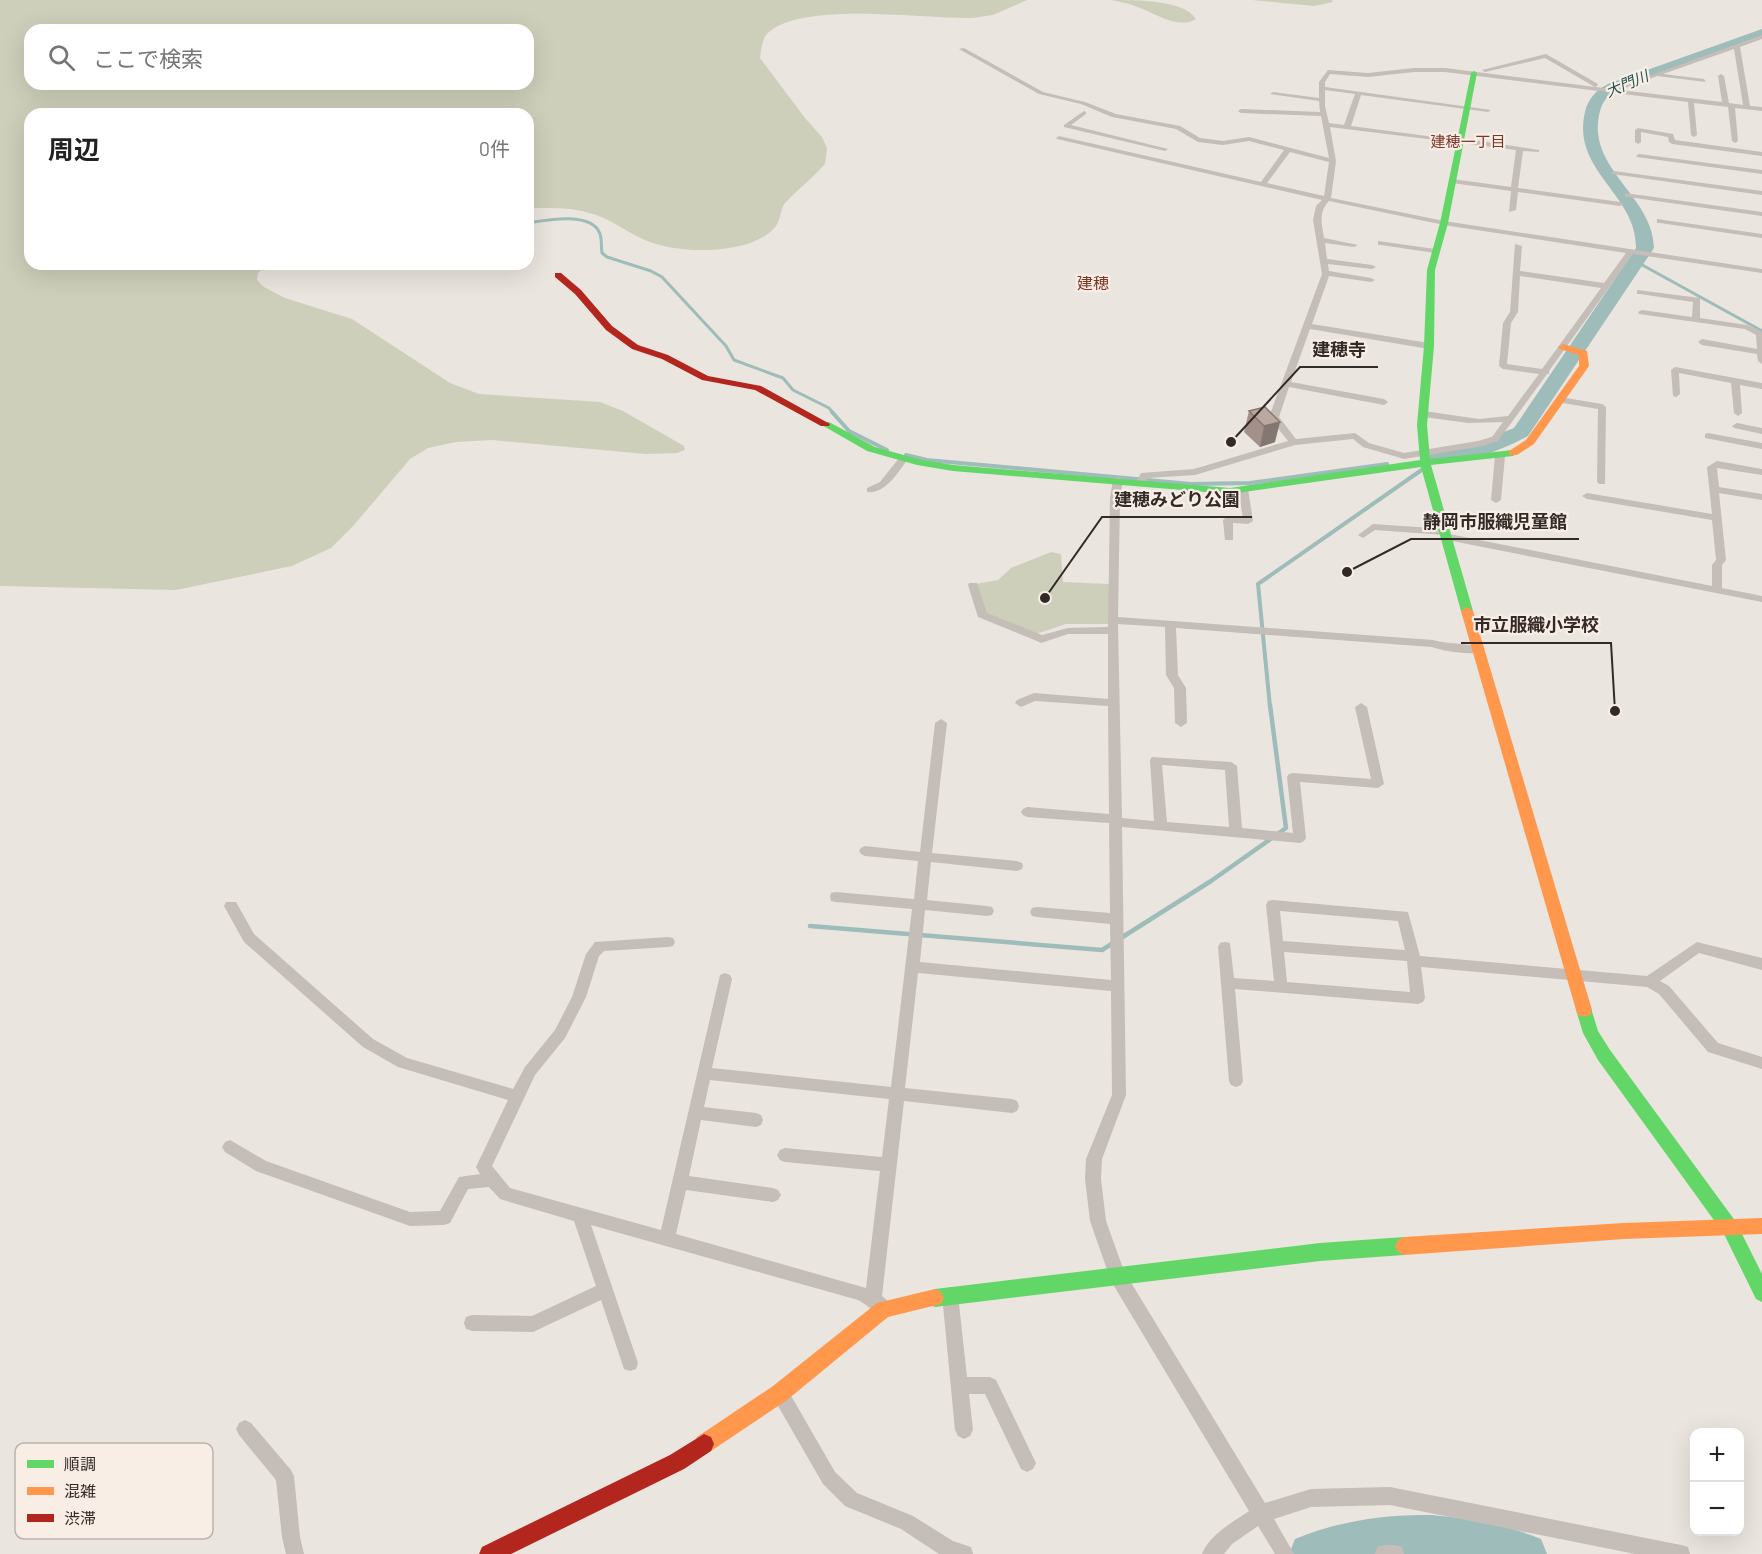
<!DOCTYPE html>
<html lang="ja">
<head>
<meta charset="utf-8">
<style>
  :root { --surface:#fff; --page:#f2f2f2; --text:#222; --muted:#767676; --line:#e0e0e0 }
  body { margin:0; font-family:Barlow,"Noto Sans JP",sans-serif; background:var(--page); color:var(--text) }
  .controls { position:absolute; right:18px; bottom:18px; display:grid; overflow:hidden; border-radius:12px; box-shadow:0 6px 24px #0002 }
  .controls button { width:54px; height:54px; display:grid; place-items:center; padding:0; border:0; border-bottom:2px solid var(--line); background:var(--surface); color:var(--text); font:30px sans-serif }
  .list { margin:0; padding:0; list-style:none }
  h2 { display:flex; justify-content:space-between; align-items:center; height:78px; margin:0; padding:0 24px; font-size:26px }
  h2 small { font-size:20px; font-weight:400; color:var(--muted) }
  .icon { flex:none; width:33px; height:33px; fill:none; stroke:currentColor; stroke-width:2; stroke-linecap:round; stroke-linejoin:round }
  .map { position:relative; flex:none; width:1762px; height:1554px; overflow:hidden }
  .search { position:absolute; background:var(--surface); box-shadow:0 6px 24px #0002; left:24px; top:24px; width:510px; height:66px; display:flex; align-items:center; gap:15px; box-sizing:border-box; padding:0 21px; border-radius:18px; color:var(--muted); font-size:22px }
  .panel { position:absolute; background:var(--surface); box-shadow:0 6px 24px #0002; left:24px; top:108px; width:510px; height:162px; border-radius:18px }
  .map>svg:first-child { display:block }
  .green { fill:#cdcfba; fill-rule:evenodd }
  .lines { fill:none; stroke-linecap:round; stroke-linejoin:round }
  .stream-far2 { stroke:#9dbcba; stroke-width:3 }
  .stream-far1 { stroke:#9dbcba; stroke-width:4 }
  .stream { stroke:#9dbcba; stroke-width:4.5 }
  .river { fill:#9dbcba; fill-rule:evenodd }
  .street { fill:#c4bdb8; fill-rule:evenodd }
  .fast { fill:#63d668; fill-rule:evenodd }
  .slow { fill:#ff974d; fill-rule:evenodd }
  .jam { fill:#b3261e; fill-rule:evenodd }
  .wall { fill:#a3908a }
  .shaded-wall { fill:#847671 }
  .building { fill:#bda8a1; stroke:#847671; stroke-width:1.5 }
  .labels { text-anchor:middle; stroke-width:4.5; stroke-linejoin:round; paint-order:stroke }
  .far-water-label { font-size:15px; font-style:italic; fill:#1f5252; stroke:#f8eee6 }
  .far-neighbourhood-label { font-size:15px; fill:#7d3525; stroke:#f8eee6 }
  .far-quarter-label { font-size:16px; fill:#7d3525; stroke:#f8eee6 }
  .key { fill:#f8eee6; stroke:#bdb3ad; stroke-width:1.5 }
  .key-label { font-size:16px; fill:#332a27 }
  .leader { fill:none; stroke:#332a27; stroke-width:2 }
  .callout-dot { fill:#332a27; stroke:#f8eee6; stroke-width:2 }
  .callout-label { font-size:18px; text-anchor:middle; font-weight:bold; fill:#332a27; stroke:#f8eee6; stroke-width:4.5; stroke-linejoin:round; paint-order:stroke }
</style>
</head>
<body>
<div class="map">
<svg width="1762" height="1554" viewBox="0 0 1762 1554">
  <rect width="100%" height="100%" fill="#ebe5df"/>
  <!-- green -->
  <g class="green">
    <path d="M 0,0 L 1027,0 L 993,15 L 972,18 C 923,19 797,0 766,35 C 762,41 761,50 760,58 L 805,118 L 822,137 L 827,148 L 825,164 C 813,178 798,189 786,202 C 778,211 783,223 769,233 C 741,255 676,254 645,240 C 628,233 614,221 596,215 C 575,207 551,208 528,208 L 528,114 L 30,114 L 30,264 L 268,264 L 258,273 L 257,280 L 264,287 L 285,298 L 352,319 L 450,383 L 479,394 L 600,402 L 623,411 L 684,446 L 685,450 L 677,453 L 646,454 L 492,440 L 456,442 L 428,448 L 410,459 L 354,525 L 331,548 L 292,566 L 176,590 L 0,586 ZM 30,30 L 528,30 L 528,84 L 30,84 Z"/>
    <path d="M 1111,0 C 1137,0 1185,0 1196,19 C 1178,30 1157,14 1140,8 C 1131,4 1121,2 1111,0 Z"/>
    <polygon points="1252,0 1332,0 1333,2 1314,6"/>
    <polygon points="1051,552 1061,554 1063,582 1109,584 1109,624 1066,624 1036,634 985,613 976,584 998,580 1011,568"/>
  </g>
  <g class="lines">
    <!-- stream-far2 -->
    <g class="stream-far2">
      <path d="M 528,223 C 546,220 592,211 600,234 C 602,239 601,247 602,253 L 607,257 L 651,271 L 662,277 L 726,346 L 734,360 L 783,378 L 793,390 L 829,408 L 833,413"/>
      <polyline points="1635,261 1762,331"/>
    </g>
    <!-- stream-far1 -->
    <g class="stream-far1">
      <polyline points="832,412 849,431 887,450"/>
      <polyline points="906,455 927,460 1191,484 1250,483 1387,464"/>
      <polyline points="1270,707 1258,584 1423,469"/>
    </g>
    <!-- stream -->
    <polyline class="stream" points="810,926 1102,950 1211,881 1286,828 1270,705"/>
    <!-- river -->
    <g class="river">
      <path d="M 1762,29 L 1762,37 L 1618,90 C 1606,96 1602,102 1599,115 C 1588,170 1653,196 1654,248 L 1528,436 C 1505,449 1458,468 1432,461 L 1428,457 L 1432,453 L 1474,444 L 1514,428 L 1636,248 C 1637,194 1571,171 1585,112 C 1588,99 1596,90 1608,84 Z"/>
      <path d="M 1431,1515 C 1468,1518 1507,1525 1541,1539 L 1547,1554 L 1289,1554 L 1295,1539 C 1339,1521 1384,1514 1431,1515 Z"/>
    </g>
    <!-- street -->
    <g class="street">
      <path d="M 1762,35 L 1762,39 L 1740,47 L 1750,106 L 1762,107 L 1762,111 L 1735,108 L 1738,141 L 1735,143 L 1732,141 L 1728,107 L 1694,103 L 1697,135 L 1694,137 L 1691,135 L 1688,102 L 1445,72 L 1414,72 L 1368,77 L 1330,74 L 1325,82 L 1325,87 L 1491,110 L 1488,112 L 1361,95 L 1351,126 L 1457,140 L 1460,138 L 1539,150 L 1539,152 L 1523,151 L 1518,188 L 1620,202 L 1624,204 L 1620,206 L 1518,192 L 1516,210 L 1509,212 L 1511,191 L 1452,183 L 1448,181 L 1452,179 L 1511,187 L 1516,150 L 1330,127 L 1336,161 L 1331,198 L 1444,221 L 1762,269 L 1762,273 L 1633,254 L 1549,371 L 1549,374 L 1547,374 L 1498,441 L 1483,446 L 1404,459 L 1363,447 L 1353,439 L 1295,445 L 1195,475 L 1148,478 L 1144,484 L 1141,485 L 1136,482 L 1141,473 L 1194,469 L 1288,441 L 1269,417 L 1322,274 L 1313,220 L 1316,206 L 1322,200 L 1057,139 L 1056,138 L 1059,136 L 1261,182 L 1284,150 L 1249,141 L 1223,145 L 1198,142 L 1176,129 L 1112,117 L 1081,104 L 1039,94 L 959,49 L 964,48 L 1043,92 L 1085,102 L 1116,114 L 1180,126 L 1200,138 L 1223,141 L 1249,137 L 1329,158 L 1321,116 L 1241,113 L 1238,111 L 1241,109 L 1320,112 L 1319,101 L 1270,94 L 1273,92 L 1319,98 L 1319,82 L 1328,70 L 1368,73 L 1414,68 L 1445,68 L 1595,87 L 1545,58 L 1485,72 L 1482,70 L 1546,54 L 1598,84 L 1596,87 L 1613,89 ZM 1734,49 L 1743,105 L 1729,103 L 1724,76 L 1721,74 L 1718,76 L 1722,102 L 1620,90 L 1657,76 L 1706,82 L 1704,79 L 1663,74 ZM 1325,90 L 1355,94 L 1344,125 L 1329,123 L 1325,106 ZM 1290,152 L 1329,162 L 1324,196 L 1267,183 ZM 1329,201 L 1444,225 L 1626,253 L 1604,283 L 1520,271 L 1522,246 L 1515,244 L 1510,312 L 1503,323 L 1499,366 L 1503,369 L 1539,374 L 1508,416 L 1479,419 L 1424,411 L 1420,414 L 1424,417 L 1468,423 L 1503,422 L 1492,437 L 1478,441 L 1404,453 L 1369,443 L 1355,433 L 1296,439 L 1279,417 L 1289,387 L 1384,405 L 1388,402 L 1384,399 L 1291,382 L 1310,329 L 1429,349 L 1433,346 L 1429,343 L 1312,324 L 1329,276 L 1371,282 L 1375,280 L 1371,278 L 1329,271 L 1328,264 L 1372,269 L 1376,267 L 1372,265 L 1327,259 L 1325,243 L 1354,247 L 1358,245 L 1324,238 C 1322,225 1318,212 1329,201 ZM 1520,276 L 1601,288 L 1542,369 L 1507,364 L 1511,323 L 1518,312 Z"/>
      <polygon points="1084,111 1086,112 1086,114 1071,125 1168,149 1165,151 1064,127 1064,125"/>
      <polygon points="1638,128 1673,134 1675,140 1762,152 1762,156 1672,144 1669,142 1668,137 1641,132 1641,142 1638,144 1635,142 1635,130"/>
      <polygon points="1639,154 1762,170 1762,174 1637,157 1636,156"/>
      <polygon points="1614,171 1762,191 1762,195 1612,174 1611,173"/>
      <polygon points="1625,193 1762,212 1762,216 1628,197 1625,197"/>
      <polygon points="1657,219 1762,234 1762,238 1660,223 1657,223"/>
      <polygon points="1378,241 1435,249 1439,251 1435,253 1381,245 1378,245"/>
      <polygon points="1637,290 1700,298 1700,318 1747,325 1762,332 1762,364 1758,361 1757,354 1702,345 1698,342 1702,339 1757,349 1756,335 1745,329 1639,314 1638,312 1642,310 1692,317 1693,302 1640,294 1637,294"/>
      <polygon points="1675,367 1762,383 1762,389 1740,385 1742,413 1738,416 1734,413 1731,383 1679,373 1680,394 1676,397 1673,396 1671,370"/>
      <polygon points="1560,397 1602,404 1606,407 1605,484 1599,484 1597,482 1598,409 1557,402 1556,400"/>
      <polygon points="1737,423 1762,428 1762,434 1734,428 1732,426"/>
      <polygon points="1708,433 1762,443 1762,449 1705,438 1705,434"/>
      <polygon points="1500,453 1505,456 1501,500 1496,503 1491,500 1495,456"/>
      <path d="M 903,456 L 908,459 C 898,472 886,494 867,492 L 867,488 L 880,482 L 900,457 Z"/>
      <polygon points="1717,461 1762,469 1762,475 1717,468 1719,487 1762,494 1762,500 1719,493 1726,560 1722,565 1722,588 1762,596 1762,602 1447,540 1442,537 1444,535 1375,530 1363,538 1358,535 1373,524 1446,529 1451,532 1449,534 1712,586 1712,565 1716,560 1712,520 1587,499 1582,496 1587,493 1712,514 1707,467"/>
      <path d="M 1118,477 L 1123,480 L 1120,498 L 1118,617 L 1433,640 C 1447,645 1475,642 1484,650 C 1477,657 1442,651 1432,647 L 1176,628 L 1178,675 L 1186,688 L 1187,723 L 1181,727 L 1175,723 L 1174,688 L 1166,675 L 1165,627 L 1118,624 L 1122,818 L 1154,821 L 1150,760 L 1152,757 L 1231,762 L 1237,766 L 1242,828 L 1293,833 L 1287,777 L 1289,774 L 1293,773 L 1371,779 L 1355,707 L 1361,703 L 1367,707 L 1384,784 L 1378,788 L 1300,782 L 1306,838 L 1304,841 L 1300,843 L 1122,827 L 1126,1095 L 1102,1159 L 1101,1179 L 1106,1221 L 1124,1271 L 1265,1503 L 1311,1489 L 1390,1487 L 1681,1545 L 1688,1547 L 1690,1554 L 1635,1554 L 1390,1505 L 1311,1507 L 1274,1519 L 1294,1554 L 1275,1554 L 1258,1526 L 1232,1544 L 1224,1554 L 1202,1554 C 1210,1534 1232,1523 1249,1511 L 1111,1281 L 1090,1221 L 1085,1179 L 1086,1159 L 1112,1095 L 1111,991 L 918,973 L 905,1088 L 1012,1099 L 1017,1101 L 1019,1106 L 1017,1111 L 1012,1113 L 904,1101 L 882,1296 L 890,1303 L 892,1309 L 890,1315 L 884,1317 C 874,1313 868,1305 858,1300 L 591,1225 L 638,1363 L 636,1369 L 630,1371 L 624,1369 L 601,1300 L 533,1332 L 472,1331 L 466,1329 L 464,1323 L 466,1317 L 472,1315 L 532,1316 L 596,1286 L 574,1221 L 500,1199 L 489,1187 L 468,1189 L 450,1223 L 444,1225 L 410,1226 L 256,1171 L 225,1152 L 222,1147 L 225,1142 L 230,1140 L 266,1161 L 410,1212 L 440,1211 L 459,1177 L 480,1174 L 476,1167 L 508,1100 L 398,1067 L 363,1047 L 244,942 L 224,906 L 226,902 L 236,902 L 254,934 L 373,1039 L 407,1058 L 513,1089 L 525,1067 L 555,1030 L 572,997 L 586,954 L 595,942 L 668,937 L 673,938 L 675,942 L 673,946 L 668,947 L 604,951 L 599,956 L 586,997 L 565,1038 L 535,1075 L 492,1166 L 510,1188 L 661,1230 L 720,975 L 725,973 L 730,975 L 732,979 L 712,1068 L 891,1087 L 912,909 L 836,902 L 831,901 L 830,897 L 831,893 L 836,892 L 914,899 L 918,861 L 865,856 L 861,854 L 859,851 L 861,848 L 865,846 L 920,852 L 935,723 L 941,719 L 947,723 L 932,853 L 1017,861 L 1022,863 L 1023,866 L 1022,869 L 1017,871 L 931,862 L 927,900 L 987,906 L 992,907 L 994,911 L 992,915 L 987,916 L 925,910 L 920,962 L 1111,980 L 1110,924 L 1037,917 L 1032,916 L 1030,912 L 1032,908 L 1037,907 L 1110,913 L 1109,823 L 1027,817 L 1023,815 L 1021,812 L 1023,809 L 1027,807 L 1109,814 L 1108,706 L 1035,701 L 1021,707 L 1015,703 L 1017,700 L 1034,693 L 1108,699 L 1108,634 L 1068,634 L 1041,643 L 1037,641 L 978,617 L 968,585 L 969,583 L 977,583 L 987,613 L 1042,635 L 1068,628 L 1108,627 L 1110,498 L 1113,480 ZM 1162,765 L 1225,770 L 1229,827 L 1167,822 ZM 710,1080 L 889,1099 L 882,1157 L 785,1148 L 780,1150 L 777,1155 L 780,1160 L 785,1162 L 880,1171 L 866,1288 L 676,1234 L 686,1190 L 773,1202 L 778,1200 L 781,1195 L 778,1190 L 773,1188 L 689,1176 L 701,1120 L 756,1127 L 761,1125 L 763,1120 L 761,1115 L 756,1113 L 704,1107 Z"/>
      <polygon points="1243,486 1248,489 1253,521 1248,524 1233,523 1233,540 1225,540 1223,520 1225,518 1243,518 1238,489"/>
      <path d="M 1273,900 L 1408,912 L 1420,956 L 1647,976 L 1697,942 L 1762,958 L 1762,970 L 1699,953 L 1660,981 L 1669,986 L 1718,1043 L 1762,1057 L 1762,1069 L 1708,1052 L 1659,994 L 1647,987 L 1421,967 L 1425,998 L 1423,1002 L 1418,1004 L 1235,989 L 1243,1081 L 1241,1085 L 1236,1087 L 1231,1085 L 1229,1081 L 1218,947 L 1220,943 L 1225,942 L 1230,943 L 1234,978 L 1274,981 L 1266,905 L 1268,901 ZM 1280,911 L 1398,921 L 1405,950 L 1283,941 ZM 1284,952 L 1407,961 L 1410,992 L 1287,982 Z"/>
      <polygon points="950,1287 956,1289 958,1295 967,1377 990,1377 996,1380 1033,1457 1036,1463 1033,1469 1027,1472 1021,1469 985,1394 969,1394 973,1430 970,1436 964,1439 958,1436 955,1430 942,1295 944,1289"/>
      <polygon points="780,1384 786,1387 835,1472 857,1493 913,1516 953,1541 971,1547 973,1554 939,1554 901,1529 845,1506 823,1484 774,1399 771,1393 774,1387"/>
      <polygon points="245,1420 251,1423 291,1470 294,1476 300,1537 304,1554 286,1554 282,1537 276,1480 239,1435 236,1429 239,1423"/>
      <polygon points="1384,1545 1395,1545 1402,1547 1404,1554 1375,1554 1377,1547"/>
    </g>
    <!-- fast -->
    <g class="fast">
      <polygon points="1474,71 1477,73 1448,223 1435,270 1434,346 1427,425 1430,459 1513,450 1518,453 1513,456 1431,465 1473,611 1471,614 1463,614 1461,611 1421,467 1230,494 953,471 917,465 867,451 820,424 821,422 829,422 875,447 918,459 953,465 1230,488 1420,460 1417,425 1424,346 1427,270 1440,223 1471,73"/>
      <polygon points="1584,1003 1590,1005 1598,1031 1610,1050 1736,1222 1762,1274 1762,1302 1756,1299 1724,1234 1598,1060 1583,1033 1576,1010 1578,1005"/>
      <polygon points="1404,1237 1410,1240 1413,1246 1410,1252 1404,1255 1320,1261 935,1307 929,1304 926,1298 929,1292 935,1289 1320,1243"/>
    </g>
    <!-- slow -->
    <g class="slow">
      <polygon points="1563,344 1587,351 1589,366 1534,444 1517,455 1509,455 1509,451 1526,440 1579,366 1579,355 1560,349 1558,347"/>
      <polygon points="1467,607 1473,611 1592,1010 1590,1015 1584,1017 1578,1015 1576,1010 1461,611"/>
      <polygon points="1762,1218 1762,1234 1624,1239 1404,1255 1398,1252 1395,1246 1398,1240 1404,1237 1624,1223"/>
      <polygon points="935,1289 941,1292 944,1298 941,1304 888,1317 787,1400 711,1451 704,1454 697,1451 694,1444 697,1437 773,1386 877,1303"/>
    </g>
    <!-- jam -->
    <g class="jam">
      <polygon points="555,273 561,273 581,290 612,326 638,345 668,355 708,376 761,386 830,424 829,426 821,426 755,390 702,380 662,359 632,349 606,330 575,294 555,277"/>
      <polygon points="704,1434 711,1437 714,1444 711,1451 684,1469 511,1554 479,1554 482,1547 670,1455"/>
    </g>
  </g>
  <!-- wall -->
  <polygon class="wall" points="1265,407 1275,442 1260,447 1244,432 1249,411"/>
  <!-- shaded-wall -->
  <polygon class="shaded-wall" points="1280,422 1275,442 1260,447 1264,426"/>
  <!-- building -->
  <polygon class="building" points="1265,407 1280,422 1264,426 1249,411"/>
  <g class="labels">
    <!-- far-water labels -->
    <g class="far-water-label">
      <text transform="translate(1627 84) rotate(-23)" y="5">大門川</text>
    </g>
    <!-- far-neighbourhood labels -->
    <g class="far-neighbourhood-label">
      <text x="1468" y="147">建穂一丁目</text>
    </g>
    <!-- far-quarter labels -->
    <g class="far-quarter-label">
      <text x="1093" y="289">建穂</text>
    </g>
  </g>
  <!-- legend -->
  <rect x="15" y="1443" width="198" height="96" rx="9" class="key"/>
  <rect x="27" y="1460" width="27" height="8" fill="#63d668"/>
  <rect x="27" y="1487" width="27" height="8" fill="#ff974d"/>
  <rect x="27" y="1514" width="27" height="8" fill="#b3261e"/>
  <g class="key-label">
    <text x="64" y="1470">順調</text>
    <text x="64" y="1497">混雑</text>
    <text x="64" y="1524">渋滞</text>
  </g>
  <!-- callouts -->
  <path class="leader" d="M1231 442L1300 367H1378M1045 598L1102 517H1252M1347 572L1411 539H1579M1615 711L1611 643H1461"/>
  <g class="callout-dot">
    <circle cx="1231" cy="442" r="6"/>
    <circle cx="1045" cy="598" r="6"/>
    <circle cx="1347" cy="572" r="6"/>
    <circle cx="1615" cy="711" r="6"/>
  </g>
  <g class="callout-label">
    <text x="1339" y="356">建穂寺</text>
    <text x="1177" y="506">建穂みどり公園</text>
    <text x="1495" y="528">静岡市服織児童館</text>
    <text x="1536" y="631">市立服織小学校</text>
  </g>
</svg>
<div class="controls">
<button>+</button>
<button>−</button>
</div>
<div class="search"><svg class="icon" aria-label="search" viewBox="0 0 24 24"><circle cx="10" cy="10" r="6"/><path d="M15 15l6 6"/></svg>ここで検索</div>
<section class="panel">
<h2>周辺<small>0件</small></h2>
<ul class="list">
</ul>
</section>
</div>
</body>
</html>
